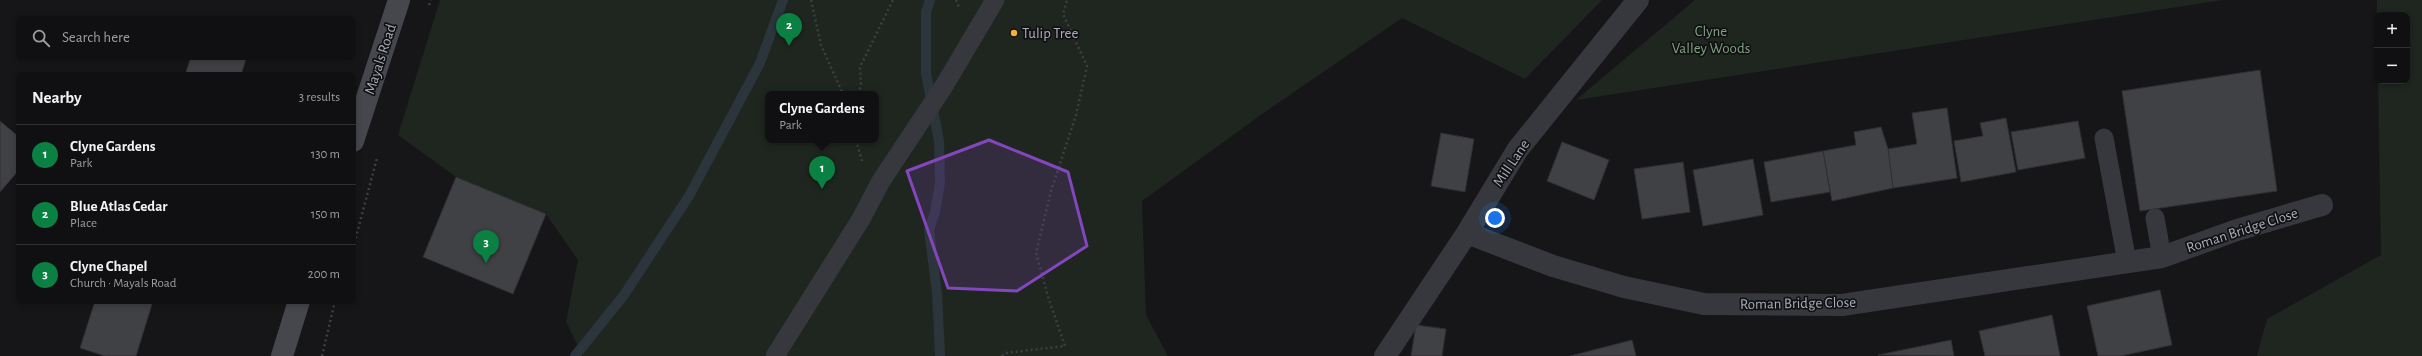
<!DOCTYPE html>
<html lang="en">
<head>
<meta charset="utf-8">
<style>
  :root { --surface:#101012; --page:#19191b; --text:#f1f3f6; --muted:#9c9d9f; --line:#303032; --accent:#0b8043 }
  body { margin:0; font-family:"Alegreya Sans",sans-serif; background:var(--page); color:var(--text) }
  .controls { position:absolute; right:12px; top:12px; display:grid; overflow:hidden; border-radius:8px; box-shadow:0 2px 6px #0003 }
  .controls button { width:36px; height:36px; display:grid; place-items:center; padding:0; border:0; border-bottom:1px solid var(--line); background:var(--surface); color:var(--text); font:20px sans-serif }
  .you { position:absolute; left:1495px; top:218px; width:14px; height:14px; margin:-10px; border:3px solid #fff; border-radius:50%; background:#1a73e8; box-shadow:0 0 0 6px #1a73e833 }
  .badge { display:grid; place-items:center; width:26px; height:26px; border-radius:50%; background:var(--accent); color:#fff; font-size:13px; font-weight:700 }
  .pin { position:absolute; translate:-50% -33px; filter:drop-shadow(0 1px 2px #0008) }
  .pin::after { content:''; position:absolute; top:21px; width:14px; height:12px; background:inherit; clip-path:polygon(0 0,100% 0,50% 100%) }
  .popup { position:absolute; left:765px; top:91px; width:114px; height:52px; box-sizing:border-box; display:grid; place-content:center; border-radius:8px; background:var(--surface); filter:drop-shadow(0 1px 3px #0005); font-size:13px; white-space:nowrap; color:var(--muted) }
  .popup b { font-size:15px; color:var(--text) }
  .popup::after { content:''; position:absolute; left:50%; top:100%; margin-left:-8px; border:8px solid transparent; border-top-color:var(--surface) }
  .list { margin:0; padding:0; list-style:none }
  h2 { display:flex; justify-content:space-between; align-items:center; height:52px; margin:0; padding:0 16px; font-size:17px }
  h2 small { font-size:13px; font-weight:400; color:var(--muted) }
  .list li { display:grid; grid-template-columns:26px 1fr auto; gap:12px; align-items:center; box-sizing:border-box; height:60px; padding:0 16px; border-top:1px solid var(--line) }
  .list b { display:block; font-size:15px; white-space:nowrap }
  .list p { margin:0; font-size:13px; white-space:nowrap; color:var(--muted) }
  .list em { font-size:13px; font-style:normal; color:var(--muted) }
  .icon { flex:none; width:22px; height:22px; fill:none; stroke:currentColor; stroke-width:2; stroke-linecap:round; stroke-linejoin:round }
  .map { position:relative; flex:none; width:2422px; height:356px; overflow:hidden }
  .search { position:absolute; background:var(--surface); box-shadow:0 2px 6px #0003; left:16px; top:16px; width:340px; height:44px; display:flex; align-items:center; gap:10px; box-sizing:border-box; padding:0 14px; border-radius:8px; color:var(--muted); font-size:15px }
  .panel { position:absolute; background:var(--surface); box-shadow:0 2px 6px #0003; left:16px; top:72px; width:340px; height:232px; border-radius:8px }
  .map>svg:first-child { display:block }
  .green { fill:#1e261f; fill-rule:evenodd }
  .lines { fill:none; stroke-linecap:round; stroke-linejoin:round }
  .stream { stroke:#2c353c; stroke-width:10 }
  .building { fill:#404145; stroke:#303034 }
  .path { stroke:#3d3f44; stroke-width:2.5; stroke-dasharray:2 3; stroke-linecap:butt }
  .service { stroke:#37383d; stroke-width:19 }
  .minor { stroke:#37383d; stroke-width:22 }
  .secondary { stroke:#45474d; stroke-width:22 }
  .marked { fill:#8446be; fill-opacity:0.2; stroke:#8446be; stroke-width:3; stroke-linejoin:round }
  .poi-dot { fill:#f2b134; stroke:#111113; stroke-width:1.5 }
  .labels { text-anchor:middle; stroke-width:3.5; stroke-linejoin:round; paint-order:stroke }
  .park-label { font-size:15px; fill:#7fa381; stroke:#111113 }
  .poi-label { font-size:15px; fill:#a8adb8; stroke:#111113; text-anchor:start }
  .street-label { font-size:15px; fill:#a8adb8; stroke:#111113 }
</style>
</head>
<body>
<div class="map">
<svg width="2422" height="356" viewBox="0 0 2422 356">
  <rect width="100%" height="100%" fill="#161618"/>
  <!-- green -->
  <g class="green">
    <path d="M 440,0 L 1602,0 L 1525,79 L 1402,18 L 1265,112 L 1142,201 L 1146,315 L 1168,356 L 583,356 L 566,322 L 578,260 L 546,214 L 456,177 L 398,135 ZM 768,94 L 876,94 L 876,140 L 768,140 Z"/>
    <polygon points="1695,0 2223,0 1576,100"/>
    <polygon points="2377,0 2422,0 2422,356 2257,356 2267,319 2381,255 2378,81 2407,81 2407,15 2377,15 2377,23"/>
  </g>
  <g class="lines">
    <!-- stream -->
    <g class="stream">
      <polyline points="930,0 926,12 926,73 939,141 940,183 935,212 929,230 937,293 940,356"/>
      <polyline points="575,356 624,295 689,196 760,63 783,0"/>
    </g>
  </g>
  <!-- building -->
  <g class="building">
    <polygon points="191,57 241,57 246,59 241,75 185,75"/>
    <polygon points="2260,70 2277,191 2140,211 2122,91"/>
    <polygon points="1947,108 1957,178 1893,188 1888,149 1917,144 1912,113"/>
    <polygon points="2006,118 2016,172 1961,182 1954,141 1983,136 1980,123"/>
    <polygon points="0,121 19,137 19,170 0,192"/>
    <polygon points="2078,121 2085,158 2018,170 2011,132"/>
    <polygon points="1881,127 1888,149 1893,188 1832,201 1823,151 1856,145 1854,132"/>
    <polygon points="1441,133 1474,139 1465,192 1431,186"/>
    <polygon points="1562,142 1609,160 1594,200 1547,181"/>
    <polygon points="1823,151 1830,192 1771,202 1764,162"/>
    <polygon points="1753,159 1763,215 1703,226 1693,170"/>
    <polygon points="1683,162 1690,212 1642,219 1634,169"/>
    <polygon points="456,177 546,214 513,294 423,257"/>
    <polygon points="2160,290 2172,345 2121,356 2098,356 2087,306"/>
    <polygon points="95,301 153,301 136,356 105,356 80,348"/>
    <polygon points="2052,315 2060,356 1985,356 1979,331"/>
    <polygon points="1416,325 1446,329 1442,356 1411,356"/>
    <polygon points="1632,340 1636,356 1570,356"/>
    <polygon points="1951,340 1954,356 1878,355"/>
  </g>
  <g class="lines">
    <!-- path -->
    <g class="path">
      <polyline points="811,0 821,45 843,94"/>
      <polyline points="956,0 959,7"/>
      <polyline points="429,5 431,0"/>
      <polyline points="858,94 861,86 860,67 893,0"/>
      <polyline points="856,140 862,161"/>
      <polyline points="353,248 377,158"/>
      <polyline points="322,356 335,301"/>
      <polyline points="1002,356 1005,353 1065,346 1049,300 1036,253 1051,191 1076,115 1087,66 1063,14 1067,0"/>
    </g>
    <!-- service -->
    <g class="service">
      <polyline points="2104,138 2127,262"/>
      <polyline points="2155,218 2162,257"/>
      <polyline points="775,356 861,219 881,181 944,86 995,0"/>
    </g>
    <!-- minor -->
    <g class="minor">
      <polyline points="1467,233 1553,266 1624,287 1704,304 1842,305 2162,257 2237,230 2322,205"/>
      <polyline points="1385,356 1467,233 1518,149 1638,0"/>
    </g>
    <!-- secondary -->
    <g class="secondary">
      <polyline points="353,141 399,0"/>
      <polyline points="282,356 299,301"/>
    </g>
  </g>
  <!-- marked area -->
  <path class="marked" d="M 989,140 L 1068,172 L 1087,246 L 1017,291 L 948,288 L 907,171 Z"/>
  <!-- markers -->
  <circle class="poi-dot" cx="1014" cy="33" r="4"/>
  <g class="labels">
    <!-- park labels -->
    <g class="park-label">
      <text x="1711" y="36">Clyne<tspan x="1711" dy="17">Valley Woods</tspan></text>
    </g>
    <!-- poi labels -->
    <g class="poi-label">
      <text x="1022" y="38">Tulip Tree</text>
    </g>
    <!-- street labels -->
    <g class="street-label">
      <text transform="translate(380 59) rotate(-72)" y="5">Mayals Road</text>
      <text transform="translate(1511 163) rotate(-56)" y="5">Mill Lane</text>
      <text transform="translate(2242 230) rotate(-18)" y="5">Roman Bridge Close</text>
      <text transform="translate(1798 303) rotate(-1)" y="5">Roman Bridge Close</text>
    </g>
  </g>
</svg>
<div class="controls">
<button>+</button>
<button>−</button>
</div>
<div class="you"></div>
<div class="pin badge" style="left:822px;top:189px">1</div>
<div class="popup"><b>Clyne Gardens</b>Park</div>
<div class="pin badge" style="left:789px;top:46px">2</div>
<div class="pin badge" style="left:486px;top:263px">3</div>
<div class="search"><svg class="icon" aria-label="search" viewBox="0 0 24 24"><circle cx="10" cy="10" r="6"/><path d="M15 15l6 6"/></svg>Search here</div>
<section class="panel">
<h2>Nearby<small>3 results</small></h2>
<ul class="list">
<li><span class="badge">1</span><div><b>Clyne Gardens</b><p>Park</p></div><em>130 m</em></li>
<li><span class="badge">2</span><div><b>Blue Atlas Cedar</b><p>Place</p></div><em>150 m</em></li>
<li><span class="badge">3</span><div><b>Clyne Chapel</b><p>Church · Mayals Road</p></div><em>200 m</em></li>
</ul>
</section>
</div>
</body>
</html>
